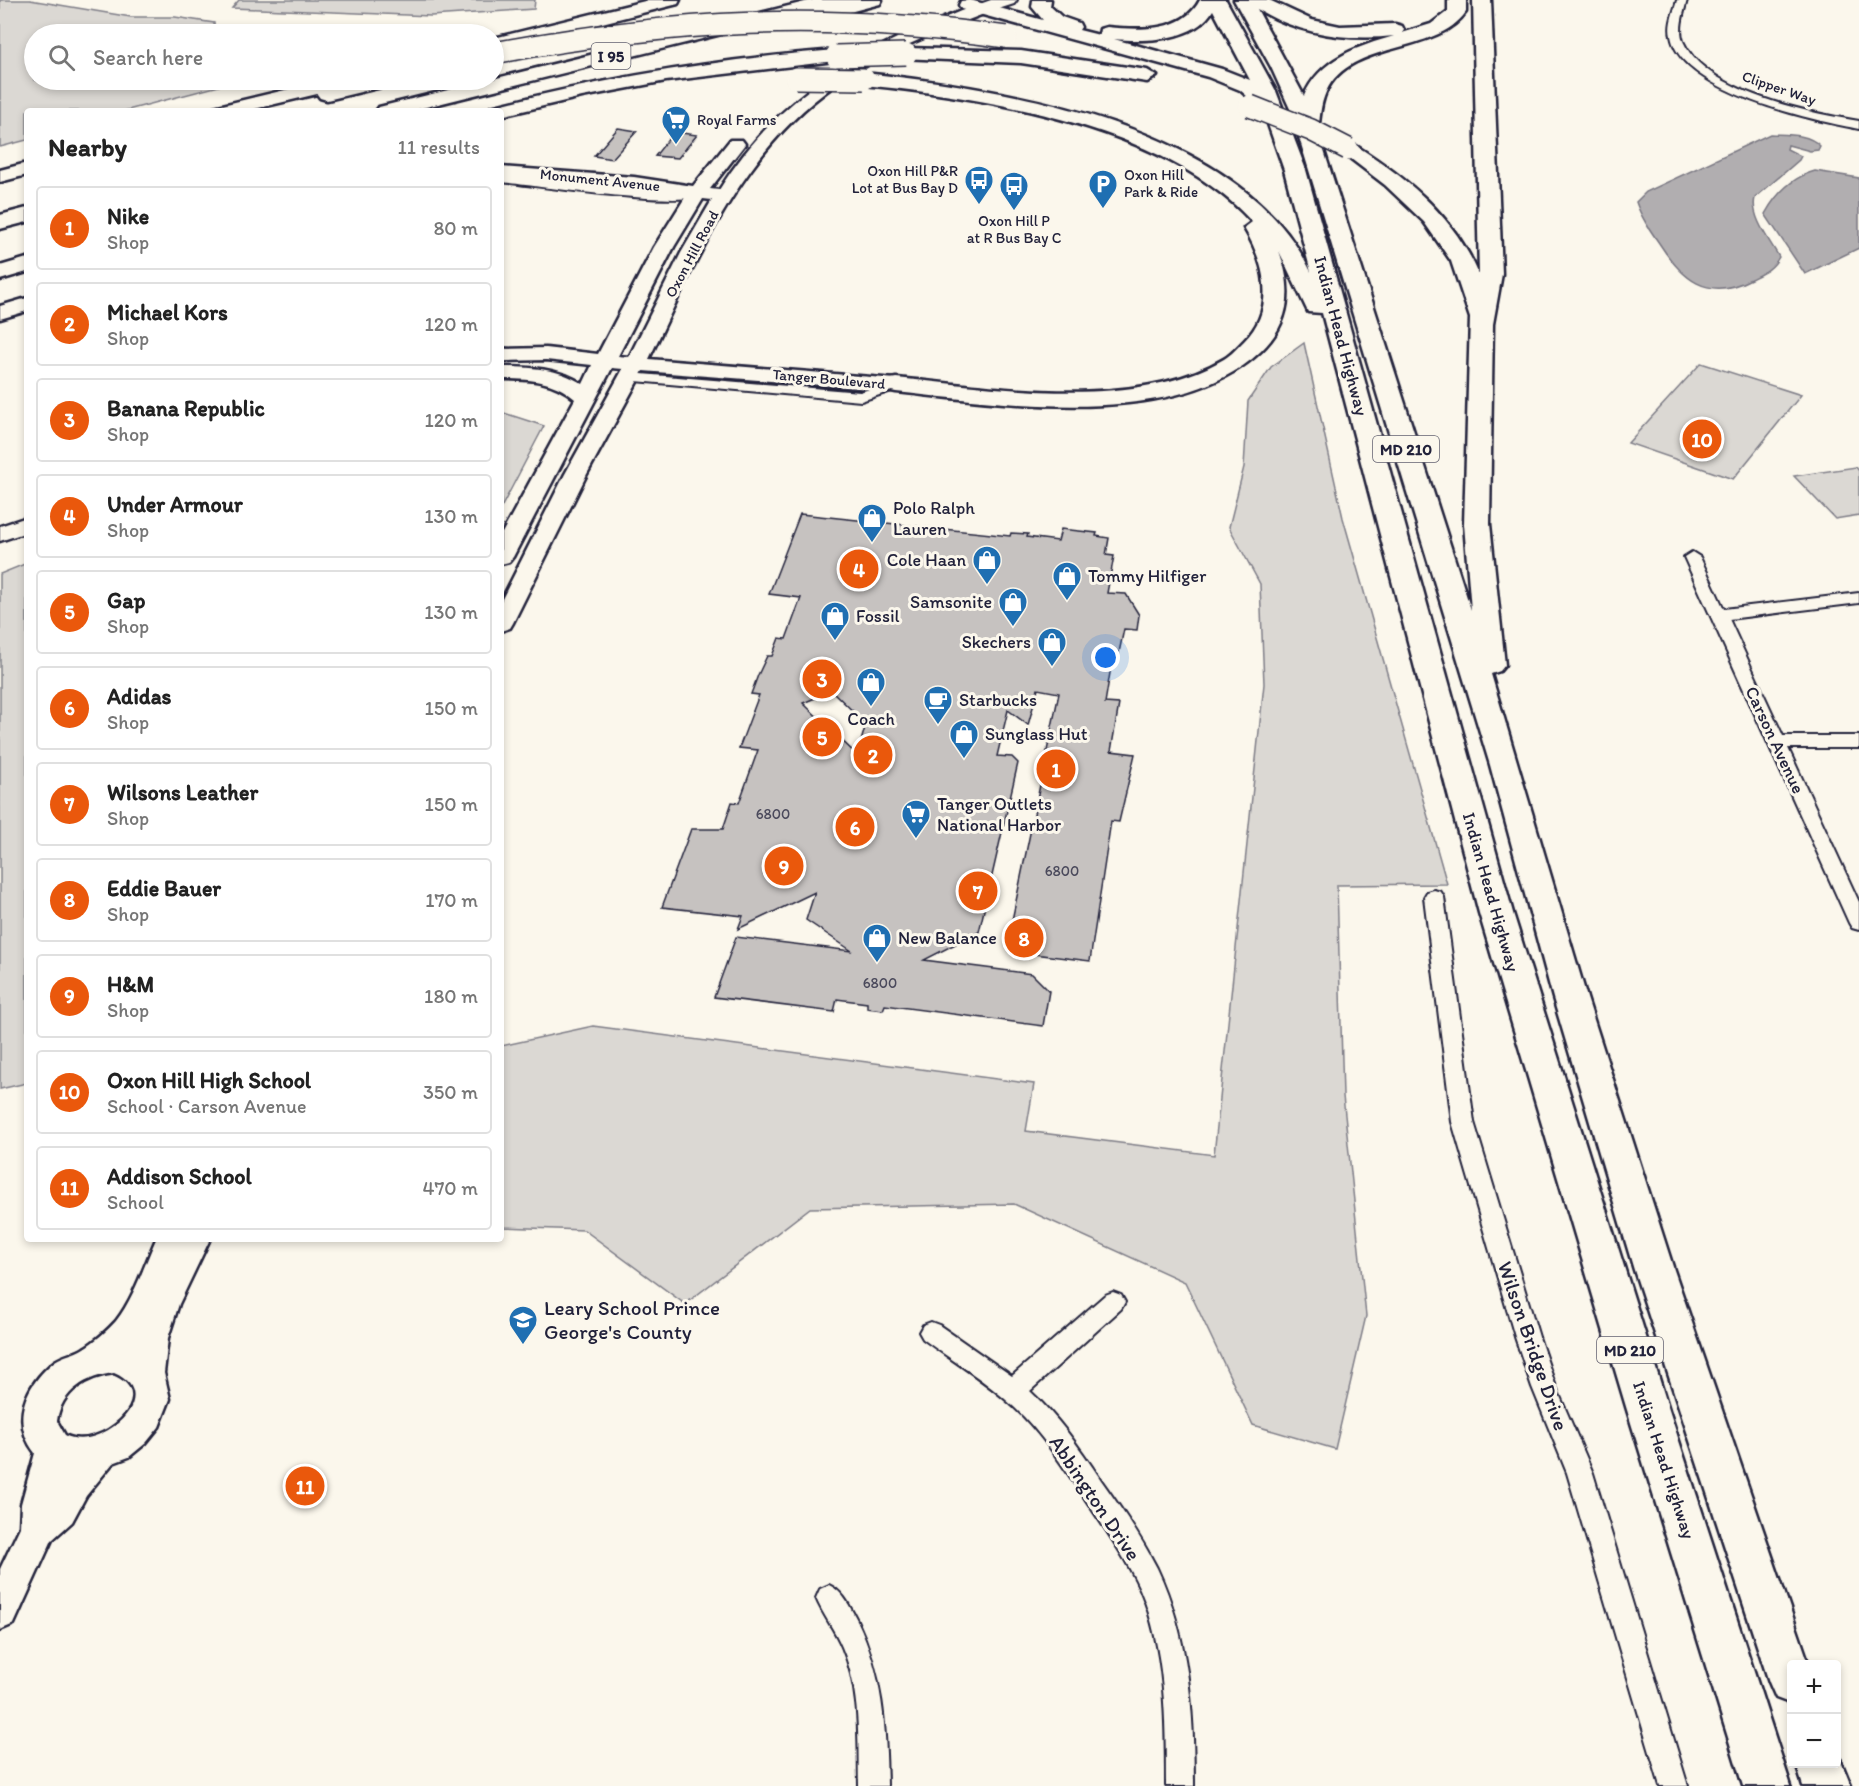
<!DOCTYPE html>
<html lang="en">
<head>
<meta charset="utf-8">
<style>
  :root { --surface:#fff; --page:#f6f6f6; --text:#222; --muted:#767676; --line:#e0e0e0; --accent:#ea580c }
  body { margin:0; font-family:Itim,sans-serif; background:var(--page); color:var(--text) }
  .controls { position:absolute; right:18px; bottom:18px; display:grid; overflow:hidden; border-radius:6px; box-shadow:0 3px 9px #0003 }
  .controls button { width:54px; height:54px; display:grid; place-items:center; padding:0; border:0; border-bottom:2px solid var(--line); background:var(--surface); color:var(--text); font:30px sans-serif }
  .you { position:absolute; left:1106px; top:658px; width:21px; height:21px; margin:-15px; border:4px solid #fff; border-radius:50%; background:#1a73e8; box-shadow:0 0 0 9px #1a73e833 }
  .badge { display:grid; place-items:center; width:39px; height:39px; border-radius:50%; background:var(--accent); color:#fff; font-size:20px; font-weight:700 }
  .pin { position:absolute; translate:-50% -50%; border:3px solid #fff; box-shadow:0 2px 6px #0006 }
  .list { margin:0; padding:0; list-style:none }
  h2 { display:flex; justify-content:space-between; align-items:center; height:78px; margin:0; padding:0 24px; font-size:26px }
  h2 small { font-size:20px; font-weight:400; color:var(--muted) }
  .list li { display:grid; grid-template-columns:39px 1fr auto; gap:18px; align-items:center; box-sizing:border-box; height:84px; margin:0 12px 12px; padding:0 12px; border:2px solid var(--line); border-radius:6px }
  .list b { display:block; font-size:22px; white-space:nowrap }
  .list p { margin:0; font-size:20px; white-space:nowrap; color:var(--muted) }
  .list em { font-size:20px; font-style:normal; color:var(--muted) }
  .icon { flex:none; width:33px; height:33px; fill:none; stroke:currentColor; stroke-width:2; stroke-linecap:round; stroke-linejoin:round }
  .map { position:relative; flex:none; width:1859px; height:1786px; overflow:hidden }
  .search { position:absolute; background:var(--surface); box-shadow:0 3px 9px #0003; left:24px; top:24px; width:480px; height:66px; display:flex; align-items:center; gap:15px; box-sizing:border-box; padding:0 21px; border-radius:33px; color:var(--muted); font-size:22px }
  .panel { position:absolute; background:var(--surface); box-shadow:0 3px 9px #0003; left:24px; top:108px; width:480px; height:1134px; border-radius:6px }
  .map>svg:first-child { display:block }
  .green { fill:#dbd8d3; stroke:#7e7d87; stroke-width:1.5 }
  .water { fill:#b1aeb0; stroke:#787681; stroke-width:1.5 }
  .building { fill:#c6c2c0; stroke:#22223b; stroke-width:1.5; fill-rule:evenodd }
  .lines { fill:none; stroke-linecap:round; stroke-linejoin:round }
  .street-casing { stroke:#22223b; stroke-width:4 }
  .secondary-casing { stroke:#22223b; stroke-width:5 }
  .primary-casing { stroke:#22223b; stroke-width:4 }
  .highway-casing { stroke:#22223b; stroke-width:5 }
  .street { fill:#fbf7ec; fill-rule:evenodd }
  .secondary { fill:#fbf7ec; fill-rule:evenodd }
  .primary { fill:#fbf7ec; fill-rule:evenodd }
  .highway { fill:#fbf7ec; fill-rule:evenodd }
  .highway-bridge-casing { stroke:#22223b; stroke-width:24; stroke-linecap:butt }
  .highway-bridge { stroke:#fbf7ec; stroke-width:21 }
  .labels { text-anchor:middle; stroke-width:6; stroke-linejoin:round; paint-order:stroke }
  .far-street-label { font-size:15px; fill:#22223b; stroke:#fbf7ec }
  .far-poi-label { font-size:15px; fill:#22223b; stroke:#fbf7ec; text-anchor:start }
  .number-label { font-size:15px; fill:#4b4a5c }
  .shield { fill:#fbf7ec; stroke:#636270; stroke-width:1.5 }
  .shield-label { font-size:16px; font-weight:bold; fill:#22223b }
  .street-label { font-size:18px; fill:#22223b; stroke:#fbf7ec }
  .poi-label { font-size:18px; fill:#22223b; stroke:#fbf7ec; text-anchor:start }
  .near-poi-label { font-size:21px; fill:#22223b; stroke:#fbf7ec; text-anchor:start }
  .near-street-label { font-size:21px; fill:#22223b; stroke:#fbf7ec }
</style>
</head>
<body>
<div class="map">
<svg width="1859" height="1786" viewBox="0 0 1859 1786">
  <rect width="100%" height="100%" fill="#fbf7ec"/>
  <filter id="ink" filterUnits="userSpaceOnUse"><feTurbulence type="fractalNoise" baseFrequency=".0167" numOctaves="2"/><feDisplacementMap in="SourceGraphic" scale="12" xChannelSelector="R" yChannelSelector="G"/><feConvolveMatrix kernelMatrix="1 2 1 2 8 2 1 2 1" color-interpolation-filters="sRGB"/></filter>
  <g filter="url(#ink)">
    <!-- green -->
    <g class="green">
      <polygon points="0,0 30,0 131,17 175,17 214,23 215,34 34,34 34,80 219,80 219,86 124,111 27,111 27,140 0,147"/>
      <polygon points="239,0 535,0 534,9 431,16 232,8"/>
      <polygon points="1304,343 1343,518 1447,884 1337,885 1343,1096 1366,1316 1335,1449 1253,1425 1185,1282 1014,1204 810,1208 685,1304 584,1230 501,1227 501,1046 593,1026 1034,1084 1026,1131 1214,1155 1264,684 1260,584 1229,527 1244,467 1248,401 1271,367"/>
      <polygon points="1701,363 1801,395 1733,479 1628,443"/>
      <polygon points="501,412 544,426 501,508"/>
      <polygon points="1856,467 1859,471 1859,515 1835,519 1794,476"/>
      <polygon points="27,563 27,1083 0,1089 0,574"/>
    </g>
    <!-- water -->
    <g class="water">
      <path d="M 1770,134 C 1786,135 1808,133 1820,146 L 1818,150 L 1810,151 L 1788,145 L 1787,149 L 1801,156 L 1799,160 L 1755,198 C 1750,216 1770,241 1779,257 C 1773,269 1763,273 1751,279 C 1707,302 1682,279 1659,243 C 1650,230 1641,217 1636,202 L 1646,192 Z"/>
      <path d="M 1815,171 L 1859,178 L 1859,248 L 1805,274 L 1765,214 C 1776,194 1793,177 1815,171 Z"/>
    </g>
    <!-- building -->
    <g class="building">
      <polygon points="618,128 637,131 612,159 594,156"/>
      <polygon points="674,132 697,135 678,158 655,156"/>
      <path d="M 800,514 L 1010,536 L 1011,533 L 1028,534 L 1027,537 L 1058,541 L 1061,529 L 1097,533 L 1096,536 L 1109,538 L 1106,555 L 1114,556 L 1107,593 L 1126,594 L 1139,615 L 1137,630 L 1124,629 L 1117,662 L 1112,661 L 1105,703 L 1119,704 L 1111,751 L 1135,754 L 1119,822 L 1111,821 L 1090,961 L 1026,953 L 1009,935 L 1059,693 L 1038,689 L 1028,725 L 1008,710 L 997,756 L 1012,757 L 1018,763 L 979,932 L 924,960 L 1032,974 L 1049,991 L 1043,1026 L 885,1005 L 883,1010 L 867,1008 L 867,1003 L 837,999 L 834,1012 L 714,997 L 736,937 L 852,951 L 806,920 L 815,892 L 738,929 L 743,916 L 662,907 L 691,829 L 723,829 L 732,802 L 739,803 L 758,750 L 739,748 L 759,695 L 751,694 L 758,675 L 767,656 L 772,656 L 779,638 L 786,639 L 801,598 L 769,594 ZM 832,691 L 866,724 L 857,755 L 803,703 Z"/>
    </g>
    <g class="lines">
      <!-- street casing -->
      <g class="street-casing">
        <g id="street">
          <path d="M 1677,0 L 1687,0 C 1684,12 1678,28 1683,41 C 1705,92 1809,113 1859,121 L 1859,129 C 1812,120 1681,92 1671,36 C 1668,24 1674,12 1677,0 Z"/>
          <path d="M 501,174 L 667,192 L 698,190 L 704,194 C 689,209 531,185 501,182 Z"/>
          <polygon points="629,373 860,392 896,381 903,385 901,388 861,401 624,380 622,377 624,374"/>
          <polygon points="1692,552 1700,557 1724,609 1859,593 1859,603 1729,619 1783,736 1859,736 1859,748 1788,748 1859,902 1859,930 1852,928 1849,923 1684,557"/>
          <polygon points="1434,890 1441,892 1444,897 1474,1122 1539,1337 1556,1387 1593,1473 1688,1786 1660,1786 1567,1473 1532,1387 1515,1337 1452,1122 1424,897 1427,892"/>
          <path d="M 1113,1292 L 1121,1295 L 1125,1302 L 1121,1309 L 1030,1391 C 1058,1417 1080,1448 1101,1480 C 1121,1508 1141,1537 1157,1568 C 1189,1636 1194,1712 1194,1786 L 1166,1786 C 1166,1721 1166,1650 1140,1589 C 1125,1556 1103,1526 1083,1496 C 1062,1465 1042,1433 1014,1407 C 986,1381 953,1361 923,1339 L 919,1332 L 923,1325 L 931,1322 L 939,1325 L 1012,1376 L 1105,1295 Z"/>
          <path d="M 829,1585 C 843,1591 850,1607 857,1620 C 883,1674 886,1727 887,1786 L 859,1786 C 858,1740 861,1691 842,1647 C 835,1630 823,1615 816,1598 L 820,1589 Z"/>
        </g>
      </g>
      <!-- secondary casing -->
      <g class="secondary-casing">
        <g id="secondary">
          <path d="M 983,4 L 989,6 L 991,9 L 989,12 C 937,32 883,52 837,84 C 742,149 697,259 649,359 L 896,379 L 904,380 L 907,385 L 904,390 L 896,391 L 643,371 L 587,474 L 513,623 L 510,628 L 501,631 L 501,601 L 565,474 L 623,369 L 612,368 L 513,557 L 509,562 L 501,564 L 501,535 L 575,399 C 554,380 528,379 501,379 L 501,367 C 530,367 558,368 583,384 L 592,365 L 546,360 L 501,361 L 501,349 L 546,348 L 598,354 L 654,247 L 686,196 L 634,189 L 501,177 L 501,167 L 634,177 L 693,186 L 730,140 L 742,140 L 745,144 L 710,189 L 719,190 C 769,110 836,62 923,27 C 942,19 963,9 983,4 ZM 703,199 L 712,200 L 681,253 L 629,357 L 618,356 L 674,247 Z"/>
          <polygon points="27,298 27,311 0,319 0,306"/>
          <polygon points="27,517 27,532 0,541 0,526"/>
          <path d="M 156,1239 L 210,1239 L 179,1304 L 168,1338 L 164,1373 L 170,1399 L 159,1427 L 146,1443 L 129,1457 L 113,1463 L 86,1496 L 72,1522 L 52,1540 L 14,1624 L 0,1630 L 0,1569 L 20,1527 L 21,1504 L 35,1453 C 10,1421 25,1385 55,1361 C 64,1355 75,1354 84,1348 C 94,1342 108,1330 116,1321 C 134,1298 144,1266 156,1239 ZM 114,1373 C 168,1396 97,1454 65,1435 L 57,1421 C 61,1391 87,1376 114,1373 Z"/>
        </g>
      </g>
      <!-- primary casing -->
      <g class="primary-casing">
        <polygon id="primary" points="991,0 1017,0 1014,4 983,14 974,9 977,5"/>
      </g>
      <!-- highway casing -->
      <g class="highway-casing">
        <g id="highway">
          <polygon points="649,0 680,0 678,4 494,50 494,38"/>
          <polygon points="813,0 882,0 880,4 815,21 808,19 807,13 410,111 376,111 379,107"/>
          <path d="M 970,0 L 1043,20 L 1032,7 L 1033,0 L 1051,0 L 1050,6 L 1062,17 L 1079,23 L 1081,27 L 1079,30 L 1099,35 L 1100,29 L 1107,27 C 1139,30 1183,33 1200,0 L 1226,0 L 1276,91 L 1306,170 L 1513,913 L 1669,1410 L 1791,1786 L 1743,1786 L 1627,1410 L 1479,913 L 1322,313 L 1308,312 L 1279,251 C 1293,289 1291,322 1261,351 C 1178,431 1002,403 896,392 L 887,390 L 884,385 L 887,380 L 896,378 C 995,387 1134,412 1224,359 C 1231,355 1238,347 1244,341 C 1277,309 1265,263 1244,228 L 1252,222 C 1167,127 986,97 864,85 L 857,83 L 854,79 L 857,75 L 864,73 C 1008,88 1242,126 1311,272 L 1284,170 L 1263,110 L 1240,90 L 1208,77 L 961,9 L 959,5 L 961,1 ZM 1213,10 L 1250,80 L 1222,69 L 1114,39 C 1145,42 1195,41 1213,10 Z"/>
          <path d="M 1234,0 L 1269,0 L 1312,20 L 1340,26 L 1395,24 L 1402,26 L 1404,30 L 1402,33 L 1431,24 L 1448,11 L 1448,0 L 1466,0 L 1466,12 C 1436,56 1350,39 1326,92 C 1320,105 1320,118 1318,132 L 1471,610 L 1464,524 L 1470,318 L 1451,261 L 1424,222 L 1385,185 L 1338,149 L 1341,145 L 1355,145 C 1407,178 1455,217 1479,275 L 1473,0 L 1491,0 L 1502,274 L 1493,324 L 1490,524 L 1505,665 L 1500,671 L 1491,674 L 1587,998 L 1674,1270 L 1809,1664 L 1792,1664 L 1792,1704 L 1776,1698 L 1769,1682 L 1634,1270 L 1553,998 L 1490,765 L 1291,111 L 1271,67 ZM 1257,9 C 1299,34 1347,41 1394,36 C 1359,46 1319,59 1304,96 Z"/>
          <polygon points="906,48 1021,51 1147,70 1157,76 1147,82 1021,63 899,58 896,54 899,50"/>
          <path d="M 836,50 L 846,56 L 843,60 L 666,81 L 582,97 L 501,116 L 501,111 L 488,111 L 491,107 C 605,78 719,59 836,50 Z"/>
          <polygon points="327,80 397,80 394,84 327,100 320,98 317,94 246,111 211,111 214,107"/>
          <polygon points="27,163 27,175 0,182 0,170"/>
          <polygon points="27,208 27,222 0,229 0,215"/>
          <polygon points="27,258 27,272 0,280 0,266"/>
          <polygon points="501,348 513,350 516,355 513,360 501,362"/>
          <polygon points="1836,1749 1851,1786 1803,1786 1796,1764 1836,1764"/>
        </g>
      </g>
      <!-- street -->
      <use href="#street" class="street"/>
      <!-- secondary -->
      <use href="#secondary" class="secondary"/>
      <!-- primary -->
      <use href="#primary" class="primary"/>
      <!-- highway -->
      <use href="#highway" class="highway"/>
      <!-- highway-bridge casing -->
      <g class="highway-bridge-casing">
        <g id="highway-bridge">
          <path d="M 494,53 C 673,20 826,12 1006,37"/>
          <polyline points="836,56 906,54"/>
          <polyline points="796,78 864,79"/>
          <polyline points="1250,106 1311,130 1348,149"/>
        </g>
      </g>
      <!-- highway-bridge -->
      <use href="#highway-bridge" class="highway-bridge"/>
    </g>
  </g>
  <!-- icons -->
  <defs>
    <g id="supermarket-pin" transform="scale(1.5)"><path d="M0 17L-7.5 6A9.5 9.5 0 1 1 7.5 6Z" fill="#1f6fb2" stroke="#fbf7ec"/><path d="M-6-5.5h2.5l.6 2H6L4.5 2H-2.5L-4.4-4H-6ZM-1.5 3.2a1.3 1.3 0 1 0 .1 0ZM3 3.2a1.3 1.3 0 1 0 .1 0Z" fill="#fff"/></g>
    <g id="bus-pin" transform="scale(1.5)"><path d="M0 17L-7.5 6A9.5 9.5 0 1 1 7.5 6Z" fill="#1f6fb2" stroke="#fbf7ec"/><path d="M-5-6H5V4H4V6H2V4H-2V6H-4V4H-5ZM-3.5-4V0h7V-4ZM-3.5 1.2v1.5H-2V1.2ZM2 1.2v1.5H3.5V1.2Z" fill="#fff"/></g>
    <g id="parking-pin" transform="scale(1.5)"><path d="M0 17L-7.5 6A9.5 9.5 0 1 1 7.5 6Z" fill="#1f6fb2" stroke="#fbf7ec"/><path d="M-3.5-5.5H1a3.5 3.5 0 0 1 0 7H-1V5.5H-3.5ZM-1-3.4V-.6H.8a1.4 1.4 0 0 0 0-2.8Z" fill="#fff"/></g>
    <g id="shop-pin" transform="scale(1.5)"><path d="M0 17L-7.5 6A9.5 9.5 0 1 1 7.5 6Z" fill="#1f6fb2" stroke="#fbf7ec"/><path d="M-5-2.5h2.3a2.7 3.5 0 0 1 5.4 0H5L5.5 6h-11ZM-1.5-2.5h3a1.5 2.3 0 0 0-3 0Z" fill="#fff"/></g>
    <g id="cafe-pin" transform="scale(1.5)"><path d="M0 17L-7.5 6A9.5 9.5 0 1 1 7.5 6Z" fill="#1f6fb2" stroke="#fbf7ec"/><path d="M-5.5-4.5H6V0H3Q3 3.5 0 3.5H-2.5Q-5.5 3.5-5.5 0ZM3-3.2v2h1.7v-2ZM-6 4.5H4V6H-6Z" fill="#fff"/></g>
    <g id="school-pin" transform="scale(1.5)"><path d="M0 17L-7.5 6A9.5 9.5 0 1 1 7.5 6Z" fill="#1f6fb2" stroke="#fbf7ec"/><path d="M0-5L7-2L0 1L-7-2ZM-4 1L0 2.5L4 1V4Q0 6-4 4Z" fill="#fff"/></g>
  </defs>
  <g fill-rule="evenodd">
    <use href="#supermarket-pin" x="676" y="120"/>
    <use href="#bus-pin" x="979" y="180"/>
    <use href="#parking-pin" x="1103" y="184"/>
    <use href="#bus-pin" x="1014" y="186"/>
    <use href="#shop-pin" x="872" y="518"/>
    <use href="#shop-pin" x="987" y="560"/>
    <use href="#shop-pin" x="1067" y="576"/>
    <use href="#shop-pin" x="1013" y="602"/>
    <use href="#shop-pin" x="835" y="616"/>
    <use href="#shop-pin" x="1052" y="642"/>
    <use href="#shop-pin" x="871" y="682"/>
    <use href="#cafe-pin" x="938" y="700"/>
    <use href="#shop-pin" x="964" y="734"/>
    <use href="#supermarket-pin" x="916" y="814"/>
    <use href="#shop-pin" x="877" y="938"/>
    <use href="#school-pin" x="523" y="1320"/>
  </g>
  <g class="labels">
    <!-- far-street labels -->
    <g class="far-street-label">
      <text transform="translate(1779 88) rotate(19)" y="5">Clipper Way</text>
      <text transform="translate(600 180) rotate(6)" y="5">Monument Avenue</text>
      <text transform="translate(692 254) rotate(-62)" y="5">Oxon Hill Road</text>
      <text transform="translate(829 379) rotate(5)" y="5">Tanger Boulevard</text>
    </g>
    <!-- far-poi labels -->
    <g class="far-poi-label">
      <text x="697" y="125">Royal Farms</text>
      <text x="958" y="176" text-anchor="end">Oxon Hill P&amp;R<tspan x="958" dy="17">Lot at Bus Bay D</tspan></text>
      <text x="1124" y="180">Oxon Hill<tspan x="1124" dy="17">Park &amp; Ride</tspan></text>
      <text x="1014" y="226" text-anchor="middle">Oxon Hill P<tspan x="1014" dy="17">at R Bus Bay C</tspan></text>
    </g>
    <!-- number labels -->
    <g class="number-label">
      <text x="773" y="819">6800</text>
      <text x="1062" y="876">6800</text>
      <text x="880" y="988">6800</text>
    </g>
    <!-- shield labels -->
    <g class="shield">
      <rect x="591.5" y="43" width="39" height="26" rx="4.5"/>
      <rect x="1373" y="436" width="66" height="26" rx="4.5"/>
      <rect x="1597" y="1337" width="66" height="26" rx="4.5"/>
    </g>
    <g class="shield-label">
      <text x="611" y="62">I 95</text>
      <text x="1406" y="455">MD 210</text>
      <text x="1630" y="1356">MD 210</text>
    </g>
    <!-- street labels -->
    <g class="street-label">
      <text transform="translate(1341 336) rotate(75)" y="6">Indian Head Highway</text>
      <text transform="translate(1775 740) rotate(65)" y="6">Carson Avenue</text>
      <text transform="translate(1491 892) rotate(74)" y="6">Indian Head Highway</text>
      <text transform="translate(1664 1460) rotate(72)" y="6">Indian Head Highway</text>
    </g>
    <!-- poi labels -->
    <g class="poi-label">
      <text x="893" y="514">Polo Ralph<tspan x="893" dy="21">Lauren</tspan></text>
      <text x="966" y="566" text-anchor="end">Cole Haan</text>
      <text x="1088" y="582">Tommy Hilfiger</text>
      <text x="992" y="608" text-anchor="end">Samsonite</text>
      <text x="856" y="622">Fossil</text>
      <text x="1031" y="648" text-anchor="end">Skechers</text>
      <text x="959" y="706">Starbucks</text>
      <text x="871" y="725" text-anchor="middle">Coach</text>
      <text x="985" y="740">Sunglass Hut</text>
      <text x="937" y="810">Tanger Outlets<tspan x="937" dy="21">National Harbor</tspan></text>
      <text x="898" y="944">New Balance</text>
    </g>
    <!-- near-poi labels -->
    <g class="near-poi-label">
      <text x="544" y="1315">Leary School Prince<tspan x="544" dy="24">George's County</tspan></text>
    </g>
    <!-- near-street labels -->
    <g class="near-street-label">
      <text transform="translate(1533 1346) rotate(71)" y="7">Wilson Bridge Drive</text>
      <text transform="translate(1095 1498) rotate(56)" y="7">Abbington Drive</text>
    </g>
  </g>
</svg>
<div class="controls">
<button>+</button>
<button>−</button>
</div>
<div class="you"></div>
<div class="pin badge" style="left:1056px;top:769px">1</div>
<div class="pin badge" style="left:873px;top:755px">2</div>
<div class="pin badge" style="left:822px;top:679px">3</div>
<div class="pin badge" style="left:859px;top:569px">4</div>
<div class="pin badge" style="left:822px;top:737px">5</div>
<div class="pin badge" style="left:855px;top:827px">6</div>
<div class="pin badge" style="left:978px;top:891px">7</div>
<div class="pin badge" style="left:1024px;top:938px">8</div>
<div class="pin badge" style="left:784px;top:866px">9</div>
<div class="pin badge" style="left:1702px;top:439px">10</div>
<div class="pin badge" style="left:305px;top:1486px">11</div>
<div class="search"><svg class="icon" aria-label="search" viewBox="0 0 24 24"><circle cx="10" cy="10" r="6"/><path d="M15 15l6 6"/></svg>Search here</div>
<section class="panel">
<h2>Nearby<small>11 results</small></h2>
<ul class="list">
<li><span class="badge">1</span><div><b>Nike</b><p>Shop</p></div><em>80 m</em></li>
<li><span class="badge">2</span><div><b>Michael Kors</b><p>Shop</p></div><em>120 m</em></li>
<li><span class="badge">3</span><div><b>Banana Republic</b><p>Shop</p></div><em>120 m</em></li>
<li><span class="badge">4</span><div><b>Under Armour</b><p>Shop</p></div><em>130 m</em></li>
<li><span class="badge">5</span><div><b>Gap</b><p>Shop</p></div><em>130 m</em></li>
<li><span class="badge">6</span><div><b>Adidas</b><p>Shop</p></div><em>150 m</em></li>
<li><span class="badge">7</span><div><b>Wilsons Leather</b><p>Shop</p></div><em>150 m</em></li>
<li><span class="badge">8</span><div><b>Eddie Bauer</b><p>Shop</p></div><em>170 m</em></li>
<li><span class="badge">9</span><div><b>H&amp;M</b><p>Shop</p></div><em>180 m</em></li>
<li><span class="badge">10</span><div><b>Oxon Hill High School</b><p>School · Carson Avenue</p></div><em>350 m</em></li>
<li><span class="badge">11</span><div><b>Addison School</b><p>School</p></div><em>470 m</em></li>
</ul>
</section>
</div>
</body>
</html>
